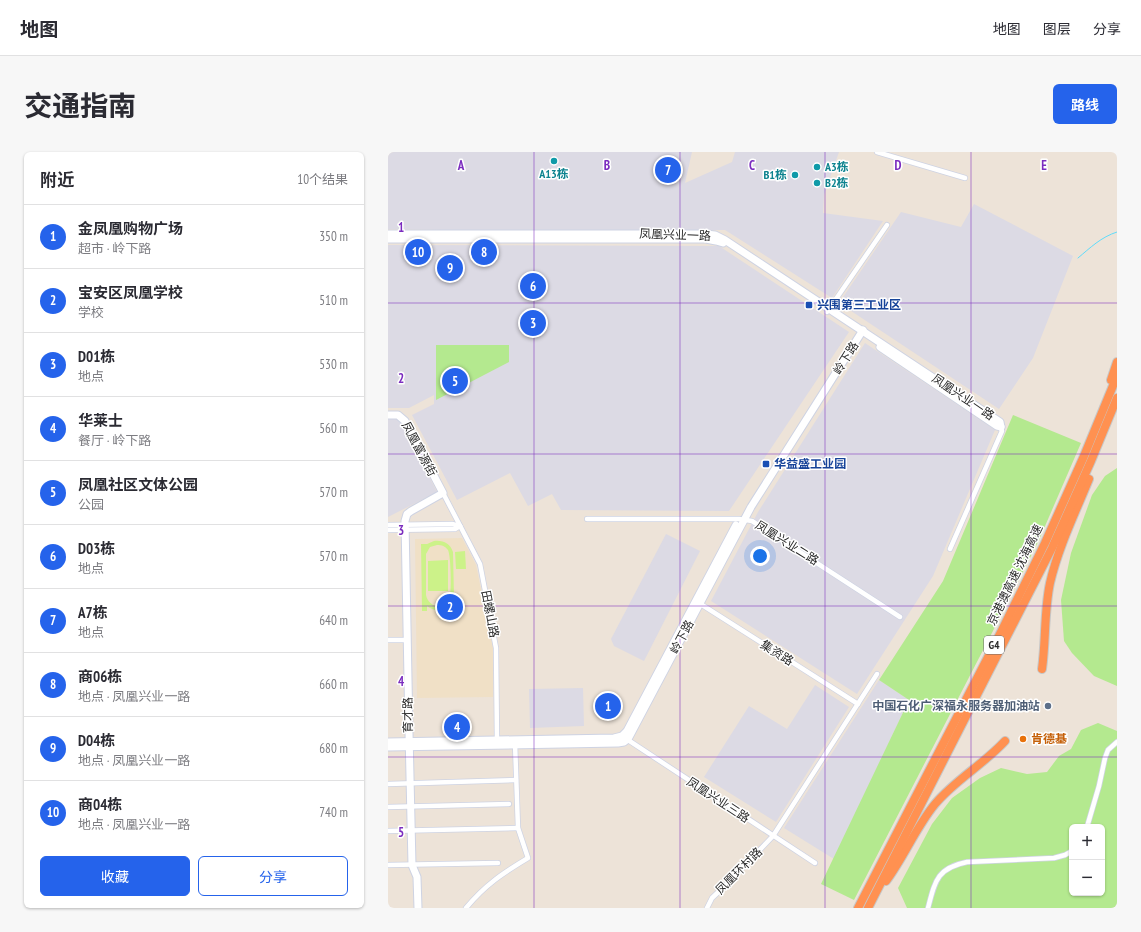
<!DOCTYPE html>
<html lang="zh">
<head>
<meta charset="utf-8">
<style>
  :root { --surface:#fff; --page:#f7f7f7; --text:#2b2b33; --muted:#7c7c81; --line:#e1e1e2; --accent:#2563eb }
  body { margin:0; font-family:"PT Sans Narrow","Noto Sans SC",sans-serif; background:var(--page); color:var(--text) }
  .controls { position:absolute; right:12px; bottom:12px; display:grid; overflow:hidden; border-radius:6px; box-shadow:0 1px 3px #0004 }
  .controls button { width:36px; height:36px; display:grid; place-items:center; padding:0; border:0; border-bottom:1px solid var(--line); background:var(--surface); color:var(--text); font:20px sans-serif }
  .you { position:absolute; left:372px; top:404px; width:14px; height:14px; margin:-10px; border:3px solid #fff; border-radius:50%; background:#1a73e8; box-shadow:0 0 0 6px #1a73e833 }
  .badge { display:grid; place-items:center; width:26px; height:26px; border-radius:50%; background:var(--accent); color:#fff; font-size:13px; font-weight:700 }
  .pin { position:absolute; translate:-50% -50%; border:2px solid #fff; box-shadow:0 1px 4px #0006 }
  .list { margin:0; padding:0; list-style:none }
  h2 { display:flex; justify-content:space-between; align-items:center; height:52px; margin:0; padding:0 16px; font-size:17px }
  h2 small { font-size:13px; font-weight:400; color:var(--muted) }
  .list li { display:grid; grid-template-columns:26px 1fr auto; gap:12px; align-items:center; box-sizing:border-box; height:64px; padding:0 16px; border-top:1px solid var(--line) }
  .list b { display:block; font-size:15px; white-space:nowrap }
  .list p { margin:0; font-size:13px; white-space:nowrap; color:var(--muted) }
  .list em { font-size:13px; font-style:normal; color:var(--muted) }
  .actions { display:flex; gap:8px; padding:12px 16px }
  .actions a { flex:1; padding:9px 0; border:1px solid var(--accent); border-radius:6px; text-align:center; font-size:14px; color:var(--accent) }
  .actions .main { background:var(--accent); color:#fff }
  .map { position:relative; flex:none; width:729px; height:756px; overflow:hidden; border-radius:6px }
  header { display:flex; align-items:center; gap:24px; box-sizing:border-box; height:56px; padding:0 20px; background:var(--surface); border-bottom:1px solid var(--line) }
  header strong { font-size:19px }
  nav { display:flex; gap:22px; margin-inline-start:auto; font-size:14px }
  .intro { display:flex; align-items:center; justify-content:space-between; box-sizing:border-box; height:96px; padding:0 24px }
  h1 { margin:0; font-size:28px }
  .button { padding:10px 18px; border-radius:6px; background:var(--accent); color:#fff; font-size:14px; font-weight:700 }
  main { display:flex; gap:24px; padding:0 24px }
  aside { flex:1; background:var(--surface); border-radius:6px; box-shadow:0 1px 3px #0004 }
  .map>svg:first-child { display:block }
  .industrial { fill:#dcdae4 }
  .education { fill:#f0e0c6 }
  .green { fill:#b4e98f; fill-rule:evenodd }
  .pitch { fill:#ccf289; fill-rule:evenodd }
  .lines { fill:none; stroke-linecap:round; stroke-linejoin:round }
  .stream { stroke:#60dbfa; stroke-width:1 }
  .street-casing { stroke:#ced3e3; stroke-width:6 }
  .secondary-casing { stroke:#ced3e3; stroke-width:9 }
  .highway-casing { stroke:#c7c7c7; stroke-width:10 }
  .street { stroke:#fff; stroke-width:4.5 }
  .secondary { stroke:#fff; stroke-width:7 }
  .highway { stroke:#ff9151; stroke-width:8 }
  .grid { fill:none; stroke:#7b2cbf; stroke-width:1; stroke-opacity:0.55 }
  .culture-dot { fill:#0f9aa8; stroke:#fff; stroke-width:1.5 }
  .transit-dot { fill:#1a4fb4; stroke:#fff; stroke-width:1.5 }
  .service-dot { fill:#5c6f8a; stroke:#fff; stroke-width:1.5 }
  .food-dot { fill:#e8710a; stroke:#fff; stroke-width:1.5 }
  .labels { text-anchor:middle; stroke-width:3; stroke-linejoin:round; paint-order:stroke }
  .shield { fill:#fff; stroke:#696969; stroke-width:1 }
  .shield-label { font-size:11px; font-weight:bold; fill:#292929 }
  .culture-label { font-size:12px; font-weight:bold; fill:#0d838f; stroke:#fff; text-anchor:start }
  .street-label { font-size:12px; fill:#292929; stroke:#fff }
  .transit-label { font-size:12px; font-weight:bold; fill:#164399; stroke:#fff; text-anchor:start }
  .service-label { font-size:12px; font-weight:bold; fill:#4e5e75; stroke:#fff; text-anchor:end }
  .food-label { font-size:12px; font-weight:bold; fill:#c56008; stroke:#fff; text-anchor:start }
  .grid-label { font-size:13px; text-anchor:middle; font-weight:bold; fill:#7b2cbf; stroke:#fff; stroke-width:3; stroke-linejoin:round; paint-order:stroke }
</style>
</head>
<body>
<header>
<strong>地图</strong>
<nav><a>地图</a><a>图层</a><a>分享</a></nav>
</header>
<div class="intro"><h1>交通指南</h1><a class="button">路线</a></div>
<main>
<aside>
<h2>附近<small>10个结果</small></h2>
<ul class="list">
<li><span class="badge">1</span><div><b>金凤凰购物广场</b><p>超市 · 岭下路</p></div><em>350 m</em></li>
<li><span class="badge">2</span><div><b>宝安区凤凰学校</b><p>学校</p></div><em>510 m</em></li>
<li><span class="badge">3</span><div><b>D01栋</b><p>地点</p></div><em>530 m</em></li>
<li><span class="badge">4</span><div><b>华莱士</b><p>餐厅 · 岭下路</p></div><em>560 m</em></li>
<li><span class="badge">5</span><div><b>凤凰社区文体公园</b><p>公园</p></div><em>570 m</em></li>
<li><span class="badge">6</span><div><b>D03栋</b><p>地点</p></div><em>570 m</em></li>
<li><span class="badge">7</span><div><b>A7栋</b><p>地点</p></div><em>640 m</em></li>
<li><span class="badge">8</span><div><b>商06栋</b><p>地点 · 凤凰兴业一路</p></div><em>660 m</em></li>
<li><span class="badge">9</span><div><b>D04栋</b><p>地点 · 凤凰兴业一路</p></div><em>680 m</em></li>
<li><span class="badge">10</span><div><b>商04栋</b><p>地点 · 凤凰兴业一路</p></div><em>740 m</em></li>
</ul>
<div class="actions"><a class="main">收藏</a><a>分享</a></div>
</aside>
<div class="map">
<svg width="729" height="756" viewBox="0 0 729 756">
  <rect width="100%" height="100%" fill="#ede3d8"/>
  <!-- industrial -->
  <g class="industrial">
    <polygon points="0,0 304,0 297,31 344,10 347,0 451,0 436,43 435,61 495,69 444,146 337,78 112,79 0,77"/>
    <polygon points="586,52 685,104 645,206 611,257 451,151 513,60 573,75"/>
    <polygon points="0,93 331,94 461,180 341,359 173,358 164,342 140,354 122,321 69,348 24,263 46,252 46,243 21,256 0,256"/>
    <polygon points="477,191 607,278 545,424 469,542 323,449 370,360"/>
    <polygon points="0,265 10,265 49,340 0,365"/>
    <polygon points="278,382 312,399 256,509 226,494 223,487"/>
    <polygon points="491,528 521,548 446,707 396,676"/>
    <polygon points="427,533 461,555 388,670 316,625 361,554 399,577"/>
    <polygon points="195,536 196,574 142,576 141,537"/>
  </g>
  <!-- education -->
  <polygon class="education" points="74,386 88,413 105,496 105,545 29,546 27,387"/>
  <!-- green -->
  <g class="green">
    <polygon points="48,193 121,193 121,210 48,248"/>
    <polygon points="625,263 693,291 651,388 607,475 466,748 433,732 521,548 491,528 555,429"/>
    <polygon points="729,316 729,534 706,524 684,501 676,489 673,448 683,401 704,343 717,324"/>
    <path d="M 710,571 L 729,579 L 729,756 L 519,756 L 510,736 L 544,672 L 564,646 L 592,626 L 613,616 L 639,622 L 659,620 L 671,604 L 683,597 L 693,578 ZM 684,675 L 714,675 L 714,741 L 684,741 Z"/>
  </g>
  <!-- pitch -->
  <g class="pitch">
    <path d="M 46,389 C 55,388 62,391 65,400 L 66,446 C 62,459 49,462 39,454 L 39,459 L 34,459 L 33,392 L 39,392 ZM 49,393 C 54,393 57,394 60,398 C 63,404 64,442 61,448 C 55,460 40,454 38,443 L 38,402 L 42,395 Z"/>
    <polygon points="77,399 78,417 68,417 67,400"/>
    <polygon points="60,408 60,439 40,439 40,409"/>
  </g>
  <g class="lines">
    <!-- stream -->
    <path class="stream" d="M 690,106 C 702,96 713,85 729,80"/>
    <!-- street casing -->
    <g class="street-casing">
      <g id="street">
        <polyline points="489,0 577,26"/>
        <polyline points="439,160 499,73"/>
        <polyline points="55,341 92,412 108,496 109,589"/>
        <polyline points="199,367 351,367 364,369 512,465"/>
        <polyline points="0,373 64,372 72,374"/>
        <polyline points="0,378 67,377 72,374"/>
        <polyline points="562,397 614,279 613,275"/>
        <polyline points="311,451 470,552"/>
        <polyline points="0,488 19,488"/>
        <polyline points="237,586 427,711"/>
        <polyline points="0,632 128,628"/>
        <polyline points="0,655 121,652"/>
        <polyline points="699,675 711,634 717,606 720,598 729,590"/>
        <polyline points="0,679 130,676"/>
        <polyline points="0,713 110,711"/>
        <path d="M 78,756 C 97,733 115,721 140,706 L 130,676 L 127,591"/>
        <polyline points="319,756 324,746 341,730 385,684 489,522"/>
        <path d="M 540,756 C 547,729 549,716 579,710 L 666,706 L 677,703 L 684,699"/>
      </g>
    </g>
    <!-- secondary casing -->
    <g class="secondary-casing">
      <g id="secondary">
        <polyline points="0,82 318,82 327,83 337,88 612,270 613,275"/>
        <polyline points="0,87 318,87 328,89 335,91"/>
        <polyline points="492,195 609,274 613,275"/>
        <polyline points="0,263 10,263 17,269 55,341 23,359 19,362 17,369 21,580 24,713 29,725 30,756"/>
        <polyline points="0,590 226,586 234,584 239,579 348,373"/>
        <polyline points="0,595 230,591 236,590 240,587 363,355 475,178"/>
      </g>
    </g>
    <!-- highway casing -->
    <g class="highway-casing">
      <g id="highway">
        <polyline points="723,228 729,210"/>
        <path d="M 654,517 C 658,489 656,459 662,431 C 670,396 687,361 701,327"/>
        <path d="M 498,729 C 516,705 528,675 547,652 C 567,628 596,612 617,589"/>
        <polyline points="470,756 614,478 657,391 696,304 729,224"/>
        <polyline points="480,756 664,396 703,309 729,246"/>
      </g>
    </g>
    <!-- street -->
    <use href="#street" class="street"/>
    <!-- secondary -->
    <use href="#secondary" class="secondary"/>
    <!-- highway -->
    <use href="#highway" class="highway"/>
  </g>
  <!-- grid -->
  <path class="grid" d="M 146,0 L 146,756M 292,0 L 292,756M 437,0 L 437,756M 583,0 L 583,756M 0,151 L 729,151M 0,302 L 729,302M 0,454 L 729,454M 0,605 L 729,605"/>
  <!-- markers -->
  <g class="culture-dot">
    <circle cx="166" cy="9" r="4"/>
    <circle cx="429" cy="15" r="4"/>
    <circle cx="407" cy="23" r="4"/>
    <circle cx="429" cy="31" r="4"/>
  </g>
  <g class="transit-dot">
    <rect x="417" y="149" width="8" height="8" rx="2"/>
    <rect x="374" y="308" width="8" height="8" rx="2"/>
  </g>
  <circle class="service-dot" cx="660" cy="554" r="4"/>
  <circle class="food-dot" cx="635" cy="587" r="4"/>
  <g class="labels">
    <!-- shield labels -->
    <rect class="shield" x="596" y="484" width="20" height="18" rx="3"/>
    <g class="shield-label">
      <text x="606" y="497">G4</text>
    </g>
    <!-- culture labels -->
    <g class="culture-label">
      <text x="437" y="19">A3栋</text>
      <text x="166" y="26" text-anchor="middle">A13栋</text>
      <text x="399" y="27" text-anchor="end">B1栋</text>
      <text x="437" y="35">B2栋</text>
    </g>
    <!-- street labels -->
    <g class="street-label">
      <text transform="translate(287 83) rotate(2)" y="4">凤凰兴业一路</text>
      <text transform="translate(458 206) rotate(-58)" y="4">岭下路</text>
      <text transform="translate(575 245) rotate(34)" y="4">凤凰兴业一路</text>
      <text transform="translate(31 297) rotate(62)" y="4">凤凰富源街</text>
      <text transform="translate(399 391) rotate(32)" y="4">凤凰兴业二路</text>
      <text transform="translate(627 423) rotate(-64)" y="4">京港澳高速 沈海高速</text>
      <text transform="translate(102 462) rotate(79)" y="4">田螺山路</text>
      <text transform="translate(294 485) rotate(-62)" y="4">岭下路</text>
      <text transform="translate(389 501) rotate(32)" y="4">集资路</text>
      <text transform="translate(20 563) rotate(-91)" y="4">育才路</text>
      <text transform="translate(330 648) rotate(33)" y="4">凤凰兴业三路</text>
      <text transform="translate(351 719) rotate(-45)" y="4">凤凰环村路</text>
    </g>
    <!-- transit labels -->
    <g class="transit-label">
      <text x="429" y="157">兴围第三工业区</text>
      <text x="386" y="316">华益盛工业园</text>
    </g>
    <!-- service labels -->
    <g class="service-label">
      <text x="652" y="558">中国石化广深福永服务器加油站</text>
    </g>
    <!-- food labels -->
    <g class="food-label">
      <text x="643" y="591">肯德基</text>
    </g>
  </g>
  <g class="grid-label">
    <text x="73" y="18">A</text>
    <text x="219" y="18">B</text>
    <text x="364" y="18">C</text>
    <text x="510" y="18">D</text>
    <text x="656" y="18">E</text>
    <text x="13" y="80">1</text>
    <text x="13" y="231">2</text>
    <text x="13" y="383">3</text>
    <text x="13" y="534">4</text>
    <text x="13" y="685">5</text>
  </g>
</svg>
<div class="controls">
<button>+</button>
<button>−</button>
</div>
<div class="you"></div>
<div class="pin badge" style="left:220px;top:554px">1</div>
<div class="pin badge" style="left:62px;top:455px">2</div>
<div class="pin badge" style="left:145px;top:171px">3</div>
<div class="pin badge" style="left:69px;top:575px">4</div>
<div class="pin badge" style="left:67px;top:229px">5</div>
<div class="pin badge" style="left:145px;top:134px">6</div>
<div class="pin badge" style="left:280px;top:18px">7</div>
<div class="pin badge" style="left:96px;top:100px">8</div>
<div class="pin badge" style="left:62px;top:116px">9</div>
<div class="pin badge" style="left:30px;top:100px">10</div>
</div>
</main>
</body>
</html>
